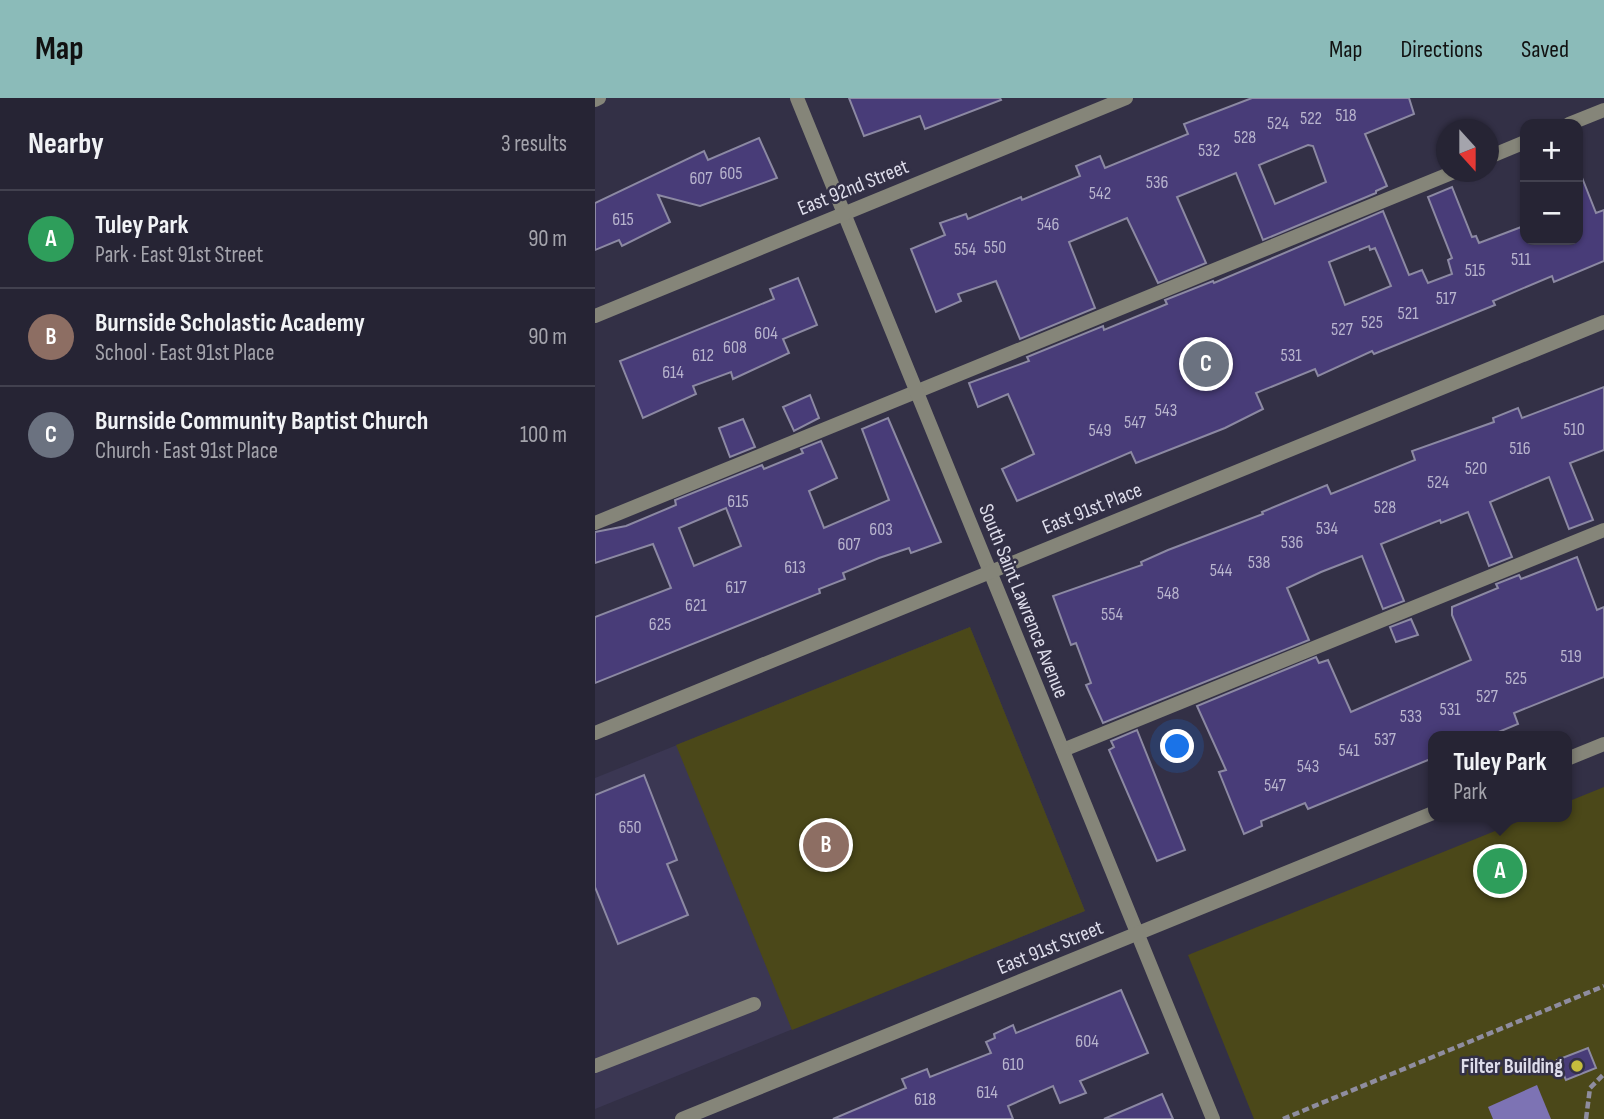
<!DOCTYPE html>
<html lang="en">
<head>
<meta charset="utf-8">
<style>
  :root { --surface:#262434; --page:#2e2c3c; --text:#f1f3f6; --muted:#a4a4ac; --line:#42414f; --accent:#8bbbb9 }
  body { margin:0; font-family:"Sofia Sans Condensed",sans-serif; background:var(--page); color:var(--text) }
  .controls { position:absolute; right:21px; top:21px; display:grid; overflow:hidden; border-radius:14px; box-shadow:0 2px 5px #0004 }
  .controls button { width:63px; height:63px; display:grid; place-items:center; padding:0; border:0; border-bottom:2px solid var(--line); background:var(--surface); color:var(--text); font:35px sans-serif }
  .compass { position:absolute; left:841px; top:21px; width:63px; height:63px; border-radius:50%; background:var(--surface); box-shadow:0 2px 5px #0004; rotate:159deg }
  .you { position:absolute; left:583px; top:649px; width:24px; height:24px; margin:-18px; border:5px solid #fff; border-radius:50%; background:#1a73e8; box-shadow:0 0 0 10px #1a73e833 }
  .badge { display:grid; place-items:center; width:46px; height:46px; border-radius:50%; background:var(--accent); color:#fff; font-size:23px; font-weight:700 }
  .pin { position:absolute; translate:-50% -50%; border:4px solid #fff; box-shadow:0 2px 7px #0006 }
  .popup { position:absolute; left:833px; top:633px; width:144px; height:91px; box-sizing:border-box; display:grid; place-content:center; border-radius:14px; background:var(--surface); filter:drop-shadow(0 2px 5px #0005); font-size:23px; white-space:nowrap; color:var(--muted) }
  .popup b { font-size:26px; color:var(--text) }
  .popup::after { content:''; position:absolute; left:50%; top:100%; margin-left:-14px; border:14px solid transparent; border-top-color:var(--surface) }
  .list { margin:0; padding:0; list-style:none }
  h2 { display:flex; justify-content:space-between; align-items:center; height:91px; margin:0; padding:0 28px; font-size:30px }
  h2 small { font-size:23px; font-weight:400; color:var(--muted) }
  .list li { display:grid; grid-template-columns:46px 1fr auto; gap:21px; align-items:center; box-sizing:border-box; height:98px; padding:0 28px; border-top:2px solid var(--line) }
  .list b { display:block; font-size:26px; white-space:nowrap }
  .list p { margin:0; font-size:23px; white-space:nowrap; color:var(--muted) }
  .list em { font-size:23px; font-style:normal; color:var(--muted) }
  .map { position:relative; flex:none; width:1009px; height:1021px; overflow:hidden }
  header { display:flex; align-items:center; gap:42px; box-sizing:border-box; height:98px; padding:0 35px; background:var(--accent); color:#111 }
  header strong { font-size:33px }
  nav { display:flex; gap:38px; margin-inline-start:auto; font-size:24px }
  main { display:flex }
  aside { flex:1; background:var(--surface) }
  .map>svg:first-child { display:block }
  .built { fill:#3b3753 }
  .green { fill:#4b4819 }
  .water { fill:#7d73b4 }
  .building { fill:#483c78; stroke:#8c89a3; stroke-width:2; fill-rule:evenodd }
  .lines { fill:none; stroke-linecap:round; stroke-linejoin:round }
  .path { stroke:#8f8d9f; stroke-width:4.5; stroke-dasharray:7 3.5; stroke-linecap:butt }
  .service { stroke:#858579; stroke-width:14 }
  .minor { stroke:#858579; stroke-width:14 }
  .poi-dot { fill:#c5bc3d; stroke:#333046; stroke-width:2.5 }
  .labels { text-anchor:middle; stroke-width:5; stroke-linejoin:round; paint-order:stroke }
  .number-label { font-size:18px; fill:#b8b4ce }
  .street-label { font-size:21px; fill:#dddcea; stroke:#333046 }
  .poi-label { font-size:21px; font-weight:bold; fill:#dddcea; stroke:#333046; text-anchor:end }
</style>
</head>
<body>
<header>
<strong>Map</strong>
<nav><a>Map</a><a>Directions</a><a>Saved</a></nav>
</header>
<main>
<aside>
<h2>Nearby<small>3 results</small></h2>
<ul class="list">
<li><span class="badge" style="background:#2e9e5b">A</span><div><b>Tuley Park</b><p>Park · East 91st Street</p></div><em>90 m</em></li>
<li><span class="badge" style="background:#8d6e63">B</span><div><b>Burnside Scholastic Academy</b><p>School · East 91st Place</p></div><em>90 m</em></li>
<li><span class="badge" style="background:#6b7280">C</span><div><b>Burnside Community Baptist Church</b><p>Church · East 91st Place</p></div><em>100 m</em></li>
</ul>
</aside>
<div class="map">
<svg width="1009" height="1021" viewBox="0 0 1009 1021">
  <rect width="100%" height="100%" fill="#333046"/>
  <!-- built -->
  <polygon class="built" points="375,529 490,813 0,1011 0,680"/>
  <!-- green -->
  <g class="green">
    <polygon points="375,529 490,813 197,932 81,647"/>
    <polygon points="1009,689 1009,1021 659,1021 593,857 935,719 972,719 972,704"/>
  </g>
  <!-- water -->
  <polygon class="water" points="942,987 956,1021 898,1021 893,1009"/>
  <!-- building -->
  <g class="building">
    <polygon points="254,0 405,0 406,2 330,31 325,18 269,38"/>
    <path d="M 657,0 L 814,0 L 819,16 L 770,36 L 792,88 L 781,93 L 781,95 L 668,142 L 641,75 L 582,99 L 611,165 L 563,185 L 532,120 L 474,144 L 500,210 L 425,241 L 401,183 L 363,196 L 366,203 L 341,214 L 316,151 L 350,137 L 345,125 L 371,116 L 373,121 L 426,99 L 427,102 L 485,78 L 481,68 L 505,58 L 510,70 L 593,36 L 589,26 ZM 713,47 L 718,48 L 731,84 L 680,106 L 664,67 Z"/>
    <polygon points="164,40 182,80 105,108 63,97 75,124 27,148 24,142 0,152 0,105 109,53 113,62"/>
    <path d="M 984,72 L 1001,115 L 1009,112 L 1009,163 L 959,184 L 957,178 L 898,203 L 900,207 L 779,256 L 777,253 L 723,278 L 720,271 L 661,295 L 668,311 L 630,330 L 541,365 L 536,354 L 422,403 L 407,371 L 439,356 L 413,296 L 383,309 L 374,285 L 434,263 L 432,259 L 508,228 L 509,232 L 572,206 L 570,202 L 618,183 L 619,185 L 788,113 L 814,177 L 827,172 L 833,185 L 857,176 L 853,162 L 857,160 L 833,99 L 857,89 L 877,139 L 881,138 L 884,145 L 929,128 L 930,142 L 983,142 ZM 774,148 L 775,152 L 780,150 L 796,188 L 750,207 L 734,164 Z"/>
    <polygon points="203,180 222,227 188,241 194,255 138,281 136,274 98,288 101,296 48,320 25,263 179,201 175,191"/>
    <polygon points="1009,289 1009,352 975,365 998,422 974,431 954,379 895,404 917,459 894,468 873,414 846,425 845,422 786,446 809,503 788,511 767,458 726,474 692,490 714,542 508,625 491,587 496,585 481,545 476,547 458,498 547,467 546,464 573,452 668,416 667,414 732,387 736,396 820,362 817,353 899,324 898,320 923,310 927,320"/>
    <polygon points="215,297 224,320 199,333 188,309"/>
    <path d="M 293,320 L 346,444 L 316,455 L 314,450 L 284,460 L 248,475 L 250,481 L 224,491 L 225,495 L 0,585 L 0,519 L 76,490 L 58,446 L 0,465 L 0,434 L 31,428 L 81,407 L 80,402 L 167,367 L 169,371 L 208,355 L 206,351 L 226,343 L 242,380 L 214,393 L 229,430 L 294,402 L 267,331 ZM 131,410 L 146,448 L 99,468 L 84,430 Z"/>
    <polygon points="148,321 160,349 135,359 124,330"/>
    <polygon points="982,459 1002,512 1009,509 1009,579 919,615 923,626 894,638 838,638 838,660 713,711 710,705 666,723 667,728 649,736 624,674 631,672 602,608 721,559 724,565 733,562 756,614 876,562 857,517 857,509 903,490 901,486 924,477 926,481"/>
    <polygon points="816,521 823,537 801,544 795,529"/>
    <polygon points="542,632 590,752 562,763 514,652 519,649 516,643"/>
    <polygon points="49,677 82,762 72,766 93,817 23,846 0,789 0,697"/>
    <polygon points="526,892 553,955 485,983 491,995 465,1005 458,988 413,1008 418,1021 238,1021 311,990 307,981 332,971 335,979 396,955 391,944 400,940 399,936 418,927 421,935"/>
    <polygon points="993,950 1001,970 971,982 962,962"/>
    <polygon points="567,996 578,1021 509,1021"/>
  </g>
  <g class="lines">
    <!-- path -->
    <g class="path">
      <polyline points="688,1021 1009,888"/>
      <polyline points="991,1021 995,990 1009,976"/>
    </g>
    <!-- service -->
    <g class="service">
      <polyline points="0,2 4,0"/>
      <polyline points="974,26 1009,12"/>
      <polyline points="894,59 930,44"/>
      <polyline points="0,425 859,74"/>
      <polyline points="468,652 1009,432"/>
      <polyline points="0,968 159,906"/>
    </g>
    <!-- minor -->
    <g class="minor">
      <polyline points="202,0 618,1021"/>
      <polyline points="0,218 531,0"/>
      <polyline points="0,635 1009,224"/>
      <polyline points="972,661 1009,646"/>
      <polyline points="87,1021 838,715"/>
    </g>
  </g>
  <!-- markers -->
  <circle class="poi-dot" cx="982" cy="968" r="7"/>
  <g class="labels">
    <!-- number labels -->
    <g class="number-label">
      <text x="751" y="23">518</text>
      <text x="716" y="26">522</text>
      <text x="683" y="31">524</text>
      <text x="650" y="45">528</text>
      <text x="614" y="58">532</text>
      <text x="136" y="81">605</text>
      <text x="106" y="86">607</text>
      <text x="562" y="90">536</text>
      <text x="505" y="101">542</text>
      <text x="28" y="127">615</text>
      <text x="453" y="132">546</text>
      <text x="400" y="155">550</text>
      <text x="370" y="157">554</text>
      <text x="926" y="167">511</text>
      <text x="880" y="178">515</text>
      <text x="851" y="206">517</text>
      <text x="813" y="221">521</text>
      <text x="777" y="230">525</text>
      <text x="747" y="237">527</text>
      <text x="171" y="241">604</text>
      <text x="140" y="255">608</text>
      <text x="108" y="263">612</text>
      <text x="696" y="263">531</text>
      <text x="78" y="280">614</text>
      <text x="571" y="318">543</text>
      <text x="540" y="330">547</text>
      <text x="979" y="337">510</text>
      <text x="505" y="338">549</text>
      <text x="925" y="356">516</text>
      <text x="881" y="376">520</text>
      <text x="843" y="390">524</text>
      <text x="143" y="409">615</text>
      <text x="790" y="415">528</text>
      <text x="732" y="436">534</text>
      <text x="286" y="437">603</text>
      <text x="697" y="450">536</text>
      <text x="254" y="452">607</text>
      <text x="664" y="470">538</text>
      <text x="200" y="475">613</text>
      <text x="626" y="478">544</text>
      <text x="141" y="495">617</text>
      <text x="573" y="501">548</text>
      <text x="101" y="513">621</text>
      <text x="517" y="522">554</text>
      <text x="65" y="532">625</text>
      <text x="976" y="564">519</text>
      <text x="921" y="586">525</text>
      <text x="892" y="604">527</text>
      <text x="855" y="617">531</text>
      <text x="816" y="624">533</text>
      <text x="790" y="647">537</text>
      <text x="754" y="658">541</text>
      <text x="713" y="674">543</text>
      <text x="680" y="693">547</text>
      <text x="35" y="735">650</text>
      <text x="492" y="949">604</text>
      <text x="418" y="972">610</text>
      <text x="392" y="1000">614</text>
      <text x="330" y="1007">618</text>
    </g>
    <!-- street labels -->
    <g class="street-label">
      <text transform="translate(258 89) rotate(-22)" y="7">East 92nd Street</text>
      <text transform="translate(497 410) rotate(-22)" y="7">East 91st Place</text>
      <text transform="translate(429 503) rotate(68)" y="7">South Saint Lawrence Avenue</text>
      <text transform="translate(455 849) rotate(-22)" y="7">East 91st Street</text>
    </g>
    <!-- poi labels -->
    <g class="poi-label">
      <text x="968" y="975">Filter Building</text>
    </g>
  </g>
</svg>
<div class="controls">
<button>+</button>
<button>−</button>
</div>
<svg class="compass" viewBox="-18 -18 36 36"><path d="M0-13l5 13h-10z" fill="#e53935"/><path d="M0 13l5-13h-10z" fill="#a4a4ac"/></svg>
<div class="you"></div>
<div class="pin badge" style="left:905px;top:773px;background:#2e9e5b">A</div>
<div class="popup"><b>Tuley Park</b>Park</div>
<div class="pin badge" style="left:231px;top:747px;background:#8d6e63">B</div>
<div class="pin badge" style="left:611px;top:266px;background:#6b7280">C</div>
</div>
</main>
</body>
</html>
